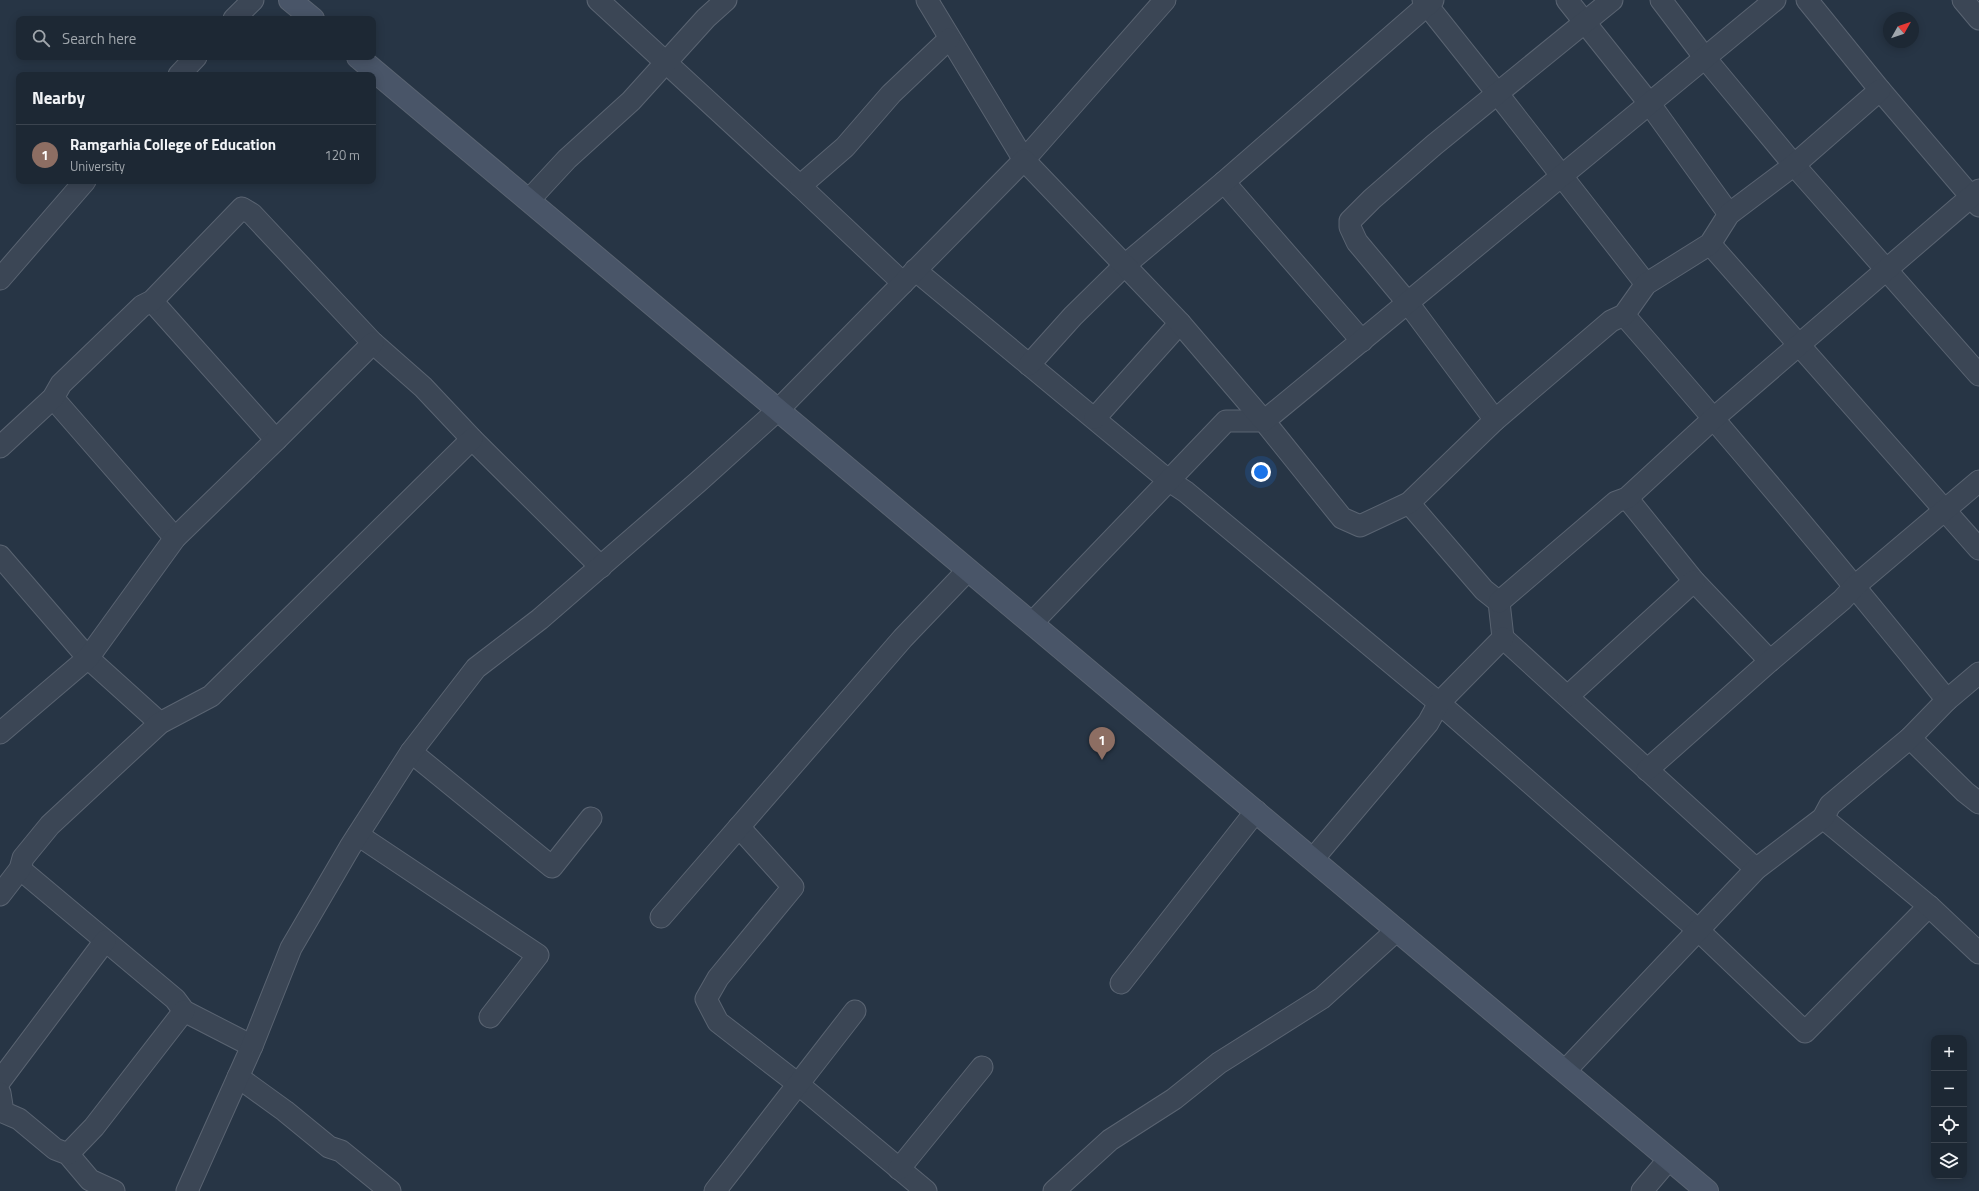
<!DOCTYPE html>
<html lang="en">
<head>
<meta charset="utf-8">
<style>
  :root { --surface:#1d2834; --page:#25303c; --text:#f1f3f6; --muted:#a0a6ac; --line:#3b444f; --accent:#8fbcfd }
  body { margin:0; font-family:"Titillium Web",sans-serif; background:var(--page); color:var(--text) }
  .controls { position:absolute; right:12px; bottom:12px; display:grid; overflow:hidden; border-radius:8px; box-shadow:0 2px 10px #0003 }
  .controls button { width:36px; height:36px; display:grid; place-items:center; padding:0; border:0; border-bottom:1px solid var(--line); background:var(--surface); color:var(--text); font:20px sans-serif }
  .compass { position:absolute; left:1883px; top:12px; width:36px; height:36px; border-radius:50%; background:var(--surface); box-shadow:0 2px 10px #0003; rotate:50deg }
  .you { position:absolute; left:1261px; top:472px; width:14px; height:14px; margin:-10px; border:3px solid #fff; border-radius:50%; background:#1a73e8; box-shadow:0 0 0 6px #1a73e833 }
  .badge { display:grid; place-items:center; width:26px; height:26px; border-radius:50%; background:var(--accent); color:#fff; font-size:13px; font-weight:700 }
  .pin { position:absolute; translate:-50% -33px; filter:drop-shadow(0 1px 2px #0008) }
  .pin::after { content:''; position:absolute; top:21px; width:14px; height:12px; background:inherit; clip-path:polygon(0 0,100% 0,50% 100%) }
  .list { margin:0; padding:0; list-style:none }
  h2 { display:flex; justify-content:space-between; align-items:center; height:52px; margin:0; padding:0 16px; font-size:17px }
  h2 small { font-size:13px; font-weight:400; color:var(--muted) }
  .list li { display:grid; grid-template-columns:26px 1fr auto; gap:12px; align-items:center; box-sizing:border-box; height:60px; padding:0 16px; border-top:1px solid var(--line) }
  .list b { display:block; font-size:15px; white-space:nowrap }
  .list p { margin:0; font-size:13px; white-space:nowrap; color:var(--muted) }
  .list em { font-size:13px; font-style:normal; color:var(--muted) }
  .icon { flex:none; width:22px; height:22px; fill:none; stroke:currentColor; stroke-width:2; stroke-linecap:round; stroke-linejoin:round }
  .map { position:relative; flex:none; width:1979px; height:1191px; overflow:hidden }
  .search { position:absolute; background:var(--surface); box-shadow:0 2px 10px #0003; left:16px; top:16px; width:360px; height:44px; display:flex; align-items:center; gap:10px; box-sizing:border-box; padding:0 14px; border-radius:8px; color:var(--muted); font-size:15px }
  .panel { position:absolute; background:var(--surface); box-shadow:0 2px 10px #0003; left:16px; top:72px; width:360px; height:112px; border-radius:8px }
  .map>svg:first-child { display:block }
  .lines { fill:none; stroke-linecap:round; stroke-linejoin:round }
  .street-casing { stroke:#5a6472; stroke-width:23 }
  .secondary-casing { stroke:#5a6472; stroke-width:24 }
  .street { stroke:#3b4655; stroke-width:21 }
  .secondary { stroke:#495568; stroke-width:22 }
</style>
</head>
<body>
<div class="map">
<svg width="1979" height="1191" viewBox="0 0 1979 1191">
  <rect width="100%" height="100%" fill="#273545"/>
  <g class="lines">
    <!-- street casing -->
    <g class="street-casing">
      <g id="street">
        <polyline points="598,0 800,186"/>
        <polyline points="927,0 1024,160 1165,0"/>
        <polyline points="1423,0 1497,93 1646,284"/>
        <polyline points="1567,0 1649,103 1729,214"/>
        <polyline points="1661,0 1705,58 1794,165 1979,375"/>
        <polyline points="1807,0 1880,90 1979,206"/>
        <polyline points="1963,0 1979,19"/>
        <polyline points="234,19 253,0"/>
        <polyline points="179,75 196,57"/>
        <polyline points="1224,182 1362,341"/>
        <polyline points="529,200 567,159 631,101 706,18 726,0"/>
        <polyline points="1710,244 1979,549"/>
        <polyline points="915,270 1168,480 1186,492 1439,703 1698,930 1805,1032 1929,906"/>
        <polyline points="0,279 85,181"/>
        <polyline points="903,283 800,186 845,147 891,94 949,39"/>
        <polyline points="152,301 276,440"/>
        <path d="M 1624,315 C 1734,441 1842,570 1947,700"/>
        <polyline points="1029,365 1073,316 1125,265 1224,182 1433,0"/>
        <polyline points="53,398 175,538"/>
        <polyline points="1095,418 1180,323"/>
        <polyline points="1495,420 1408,303 1357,242 1350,227 1350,221 1372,199 1434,145 1612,0"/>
        <polyline points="0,447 53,398 61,384 142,306 152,301 242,208 252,214 373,343 423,387 472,439 601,567"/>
        <polyline points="1627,498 1694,581 1770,661"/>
        <polyline points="1409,503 1484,590 1499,602 1503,638 1756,869"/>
        <polyline points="0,556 88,658 160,723"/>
        <polyline points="1499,602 1616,502 1627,498 1714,418 1979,190"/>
        <polyline points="1032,623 1226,421 1264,421 1342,518 1360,526 1409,503 1495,420 1611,321 1624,315 1646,284 1710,244 1729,214 1794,165 1880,90"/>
        <polyline points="1568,696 1694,581"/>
        <polyline points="0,733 88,658 175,538 276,440 373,343"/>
        <polyline points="1910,738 1965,792 1979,803"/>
        <polyline points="411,752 552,867 591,818"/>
        <polyline points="1647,770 1770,661 1842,600 1855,586 1979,481"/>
        <polyline points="1823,818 1929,906 1979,953"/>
        <polyline points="739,827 793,887 718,978 706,999 718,1022 798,1084 926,1191"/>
        <polyline points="358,835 538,955 490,1017"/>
        <polyline points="1313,859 1428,723 1439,703 1503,638"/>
        <polyline points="20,869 175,999 184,1011 252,1046"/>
        <polyline points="0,895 20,869 23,858 50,825 160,723 211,696 472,439"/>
        <polyline points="661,917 903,638 968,570"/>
        <polyline points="1121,983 1256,811"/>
        <polyline points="1565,1071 1756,869 1823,818 1830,805 1910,738 1947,700 1979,673"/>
        <polyline points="238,1077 285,1111 329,1147 341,1151 390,1191"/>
        <polyline points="0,1081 105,941"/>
        <polyline points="0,1093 3,1112 19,1119 55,1149 68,1154 90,1180 114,1191"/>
        <polyline points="68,1154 94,1127 184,1011"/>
        <polyline points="899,1169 982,1067"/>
        <polyline points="187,1191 252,1046 291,948 350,847 411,752 476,668 540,619 698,482 778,410 1024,160 1180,323 1264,421 1775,0"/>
        <polyline points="715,1191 855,1011"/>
        <polyline points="1054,1191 1110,1140 1174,1099 1219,1063 1322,998 1397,930"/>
        <polyline points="1642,1191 1669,1159"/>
      </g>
    </g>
    <!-- secondary casing -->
    <g class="secondary-casing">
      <g id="secondary">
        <polyline points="290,0 313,19"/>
        <polyline points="358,57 1707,1191"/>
      </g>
    </g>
    <!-- street -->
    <use href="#street" class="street"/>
    <!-- secondary -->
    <use href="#secondary" class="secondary"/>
  </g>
</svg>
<div class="controls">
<button>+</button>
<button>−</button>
<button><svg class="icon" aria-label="locate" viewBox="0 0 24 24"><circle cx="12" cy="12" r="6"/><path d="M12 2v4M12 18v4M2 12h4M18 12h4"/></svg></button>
<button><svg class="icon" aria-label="layers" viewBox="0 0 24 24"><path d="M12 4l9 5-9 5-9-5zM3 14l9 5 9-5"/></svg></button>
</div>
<svg class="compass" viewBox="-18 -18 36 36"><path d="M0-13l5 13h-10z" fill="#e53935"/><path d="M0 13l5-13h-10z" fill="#a0a6ac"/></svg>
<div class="you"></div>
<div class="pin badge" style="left:1102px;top:760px;background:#8d6e63">1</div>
<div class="search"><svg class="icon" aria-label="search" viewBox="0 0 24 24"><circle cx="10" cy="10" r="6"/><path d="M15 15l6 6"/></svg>Search here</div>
<section class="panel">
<h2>Nearby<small></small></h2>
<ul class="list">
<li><span class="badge" style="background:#8d6e63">1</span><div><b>Ramgarhia College of Education</b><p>University</p></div><em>120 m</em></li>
</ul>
</section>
</div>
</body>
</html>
